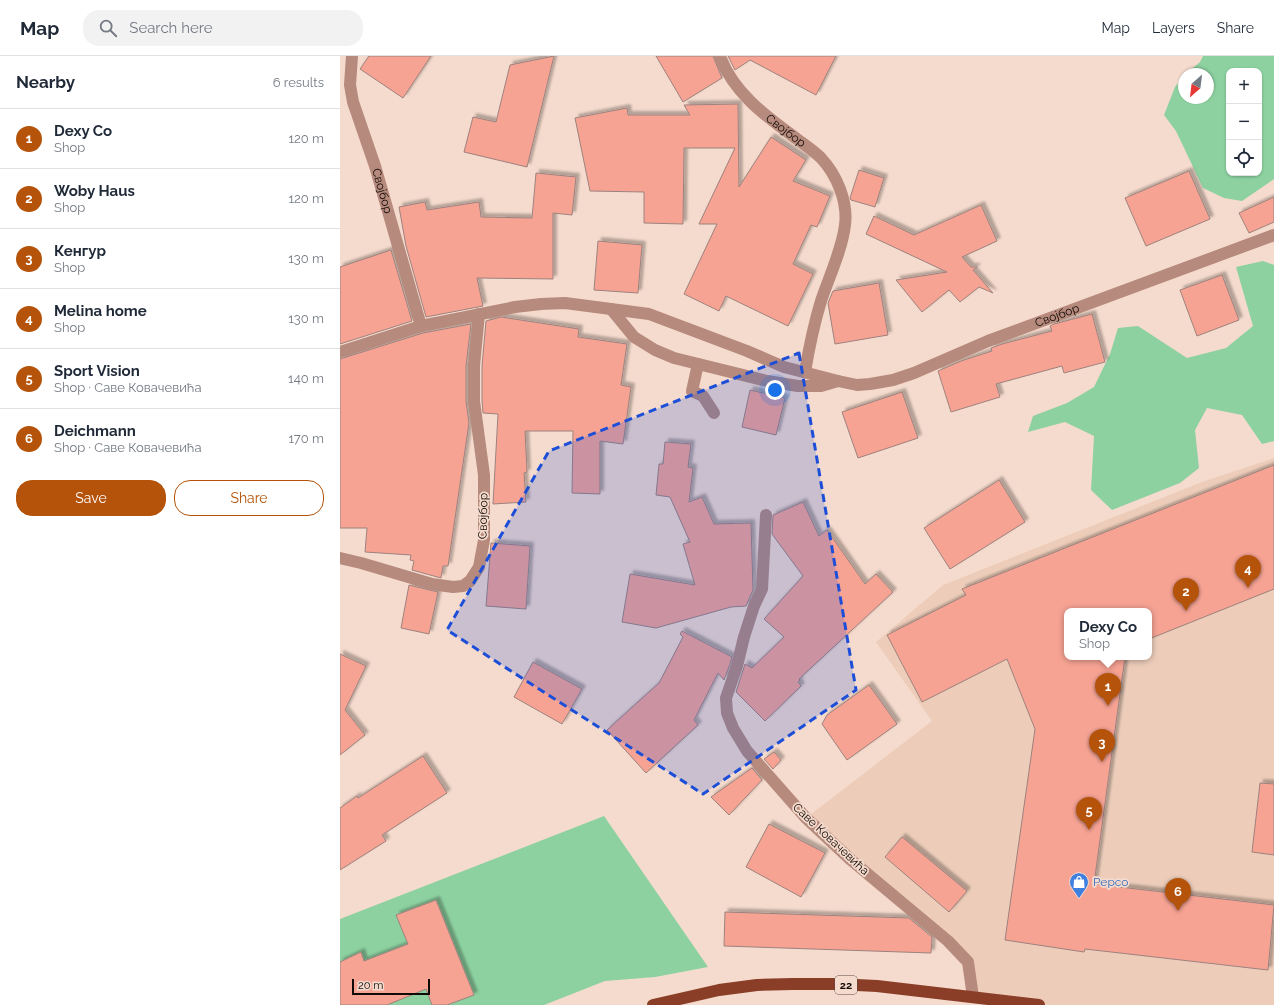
<!DOCTYPE html>
<html lang="en">
<head>
<meta charset="utf-8">
<style>
  :root { --surface:#fff; --page:#f2f2f3; --text:#1f2937; --muted:#747a83; --line:#e0e1e3; --accent:#b45309 }
  body { margin:0; font-family:Raleway,sans-serif; background:var(--page); color:var(--text) }
  .controls { position:absolute; right:12px; top:12px; display:grid; overflow:hidden; border-radius:8px; box-shadow:0 1px 3px #0004 }
  .controls button { width:36px; height:36px; display:grid; place-items:center; padding:0; border:0; border-bottom:1px solid var(--line); background:var(--surface); color:var(--text); font:20px sans-serif }
  .compass { position:absolute; left:838px; top:12px; width:36px; height:36px; border-radius:50%; background:var(--surface); box-shadow:0 1px 3px #0004; rotate:208deg }
  .scale { position:absolute; left:12px; bottom:10px; width:78px; box-sizing:border-box; padding-left:4px; border:2px solid #120a06; border-top:0; font-size:11px; line-height:14px; white-space:nowrap; color:#120a06; -webkit-text-stroke:3px #f5dbcd; paint-order:stroke }
  .you { position:absolute; left:435px; top:334px; width:14px; height:14px; margin:-10px; border:3px solid #fff; border-radius:50%; background:#1a73e8; box-shadow:0 0 0 6px #1a73e833 }
  .badge { display:grid; place-items:center; width:26px; height:26px; border-radius:50%; background:var(--accent); color:#fff; font-size:13px; font-weight:700 }
  .pin { position:absolute; translate:-50% -33px; filter:drop-shadow(0 1px 2px #0008) }
  .pin::after { content:''; position:absolute; top:21px; width:14px; height:12px; background:inherit; clip-path:polygon(0 0,100% 0,50% 100%) }
  .popup { position:absolute; left:724px; top:552px; width:88px; height:52px; box-sizing:border-box; display:grid; place-content:center; border-radius:8px; background:var(--surface); filter:drop-shadow(0 1px 3px #0005); font-size:13px; white-space:nowrap; color:var(--muted) }
  .popup b { font-size:15px; color:var(--text) }
  .popup::after { content:''; position:absolute; left:50%; top:100%; margin-left:-8px; border:8px solid transparent; border-top-color:var(--surface) }
  .list { margin:0; padding:0; list-style:none }
  h2 { display:flex; justify-content:space-between; align-items:center; height:52px; margin:0; padding:0 16px; font-size:17px }
  h2 small { font-size:13px; font-weight:400; color:var(--muted) }
  .list li { display:grid; grid-template-columns:26px 1fr auto; gap:12px; align-items:center; box-sizing:border-box; height:60px; padding:0 16px; border-top:1px solid var(--line) }
  .list b { display:block; font-size:15px; white-space:nowrap }
  .list p { margin:0; font-size:13px; white-space:nowrap; color:var(--muted) }
  .list em { font-size:13px; font-style:normal; color:var(--muted) }
  .actions { display:flex; gap:8px; padding:12px 16px }
  .actions a { flex:1; padding:9px 0; border:1px solid var(--accent); border-radius:16px; text-align:center; font-size:14px; color:var(--accent) }
  .actions .main { background:var(--accent); color:#fff }
  .icon { flex:none; width:22px; height:22px; fill:none; stroke:currentColor; stroke-width:2; stroke-linecap:round; stroke-linejoin:round }
  .map { position:relative; flex:none; width:934px; height:949px; overflow:hidden }
  header { display:flex; align-items:center; gap:24px; box-sizing:border-box; height:56px; padding:0 20px; background:var(--surface); border-bottom:1px solid var(--line) }
  header strong { font-size:19px }
  nav { display:flex; gap:22px; margin-inline-start:auto; font-size:14px }
  .search { width:280px; height:36px; background:var(--page); display:flex; align-items:center; gap:10px; box-sizing:border-box; padding:0 14px; border-radius:16px; color:var(--muted); font-size:15px }
  main { display:flex }
  aside { flex:1; background:var(--surface) }
  .map>svg:first-child { display:block }
  .built { fill:#edcdba; fill-rule:evenodd }
  .green { fill:#8dd1a0; fill-rule:evenodd }
  .building { fill:#f7a394; stroke:#9d827d; filter:url(#shadow) }
  .lines { fill:none; stroke-linecap:round; stroke-linejoin:round }
  .minor { stroke:#b68a7d; stroke-width:12 }
  .major { stroke:#8a3e28; stroke-width:12 }
  .marked { fill:#1d4ed8; fill-opacity:0.2; stroke:#1d4ed8; stroke-width:3; stroke-dasharray:8 5; stroke-linejoin:round }
  .labels { text-anchor:middle; stroke-width:3.5; stroke-linejoin:round; paint-order:stroke }
  .shield { fill:#f5dbcd; stroke:#564942; stroke-width:1 }
  .shield-label { font-size:11px; font-weight:bold; fill:#120a06 }
  .street-label { font-size:12px; fill:#120a06; stroke:#f5dbcd }
  .shop-label { font-size:12px; fill:#366cbe; stroke:#f5dbcd; text-anchor:start }
</style>
</head>
<body>
<header>
<strong>Map</strong>
<div class="search"><svg class="icon" aria-label="search" viewBox="0 0 24 24"><circle cx="10" cy="10" r="6"/><path d="M15 15l6 6"/></svg>Search here</div>
<nav><a>Map</a><a>Layers</a><a>Share</a></nav>
</header>
<main>
<aside>
<h2>Nearby<small>6 results</small></h2>
<ul class="list">
<li><span class="badge">1</span><div><b>Dexy Co</b><p>Shop</p></div><em>120 m</em></li>
<li><span class="badge">2</span><div><b>Woby Haus</b><p>Shop</p></div><em>120 m</em></li>
<li><span class="badge">3</span><div><b>Кенгур</b><p>Shop</p></div><em>130 m</em></li>
<li><span class="badge">4</span><div><b>Melina home</b><p>Shop</p></div><em>130 m</em></li>
<li><span class="badge">5</span><div><b>Sport Vision</b><p>Shop · Саве Ковачевића</p></div><em>140 m</em></li>
<li><span class="badge">6</span><div><b>Deichmann</b><p>Shop · Саве Ковачевића</p></div><em>170 m</em></li>
</ul>
<div class="actions"><a class="main">Save</a><a>Share</a></div>
</aside>
<div class="map">
<svg width="934" height="949" viewBox="0 0 934 949">
  <defs>
    <filter id="shadow"><feDropShadow dx="3.5" dy="-3.5" stdDeviation="1" flood-color="#0004"/></filter>
  </defs>
  <rect width="100%" height="100%" fill="#f5dbcd"/>
  <!-- built -->
  <path class="built" d="M 934,402 L 934,949 L 699,949 L 633,941 L 628,906 L 466,762 L 592,665 L 536,586 L 603,529 L 862,426 ZM 727,555 L 809,555 L 809,601 L 727,601 Z"/>
  <!-- green -->
  <g class="green">
    <path d="M 863,0 L 934,0 L 934,123 L 902,145 L 884,142 L 863,132 L 836,75 L 824,59 L 835,31 L 844,20 L 844,42 L 868,42 L 868,18 L 846,18 L 860,6 ZM 889,15 L 919,15 L 919,117 L 889,117 Z"/>
    <polygon points="923,205 934,209 934,385 922,388 902,359 867,352 855,374 859,412 840,427 772,454 751,434 754,380 725,366 688,376 693,360 727,347 754,331 770,298 778,272 798,270 847,302 886,292 913,270 896,211"/>
    <polygon points="264,760 368,911 315,921 265,925 204,949 0,949 0,863"/>
  </g>
  <!-- building -->
  <g class="building">
    <polygon points="29,0 91,0 63,42 20,13"/>
    <polygon points="214,0 187,111 124,96 133,61 156,66 170,9"/>
    <polygon points="316,0 373,0 382,22 343,46"/>
    <polygon points="388,0 496,0 476,39 410,4 395,14"/>
    <polygon points="398,48 399,131 431,81 466,104 453,125 490,140 477,171 471,169 453,208 473,218 448,270 386,240 379,255 344,238 377,168 359,168 395,92 344,92 343,168 304,167 304,136 250,135 235,62 287,52 288,59 350,59 344,49"/>
    <polygon points="519,114 544,122 535,151 511,144 510,142"/>
    <polygon points="849,115 870,163 806,190 785,142"/>
    <polygon points="196,117 236,121 232,159 213,157 213,223 137,222 143,250 86,261 66,190 59,151 85,146 87,154 139,146 141,161 192,162"/>
    <polygon points="934,141 934,166 909,177 899,157"/>
    <polygon points="641,149 657,185 622,201 631,211 637,211 633,214 653,237 639,231 620,246 609,234 582,256 556,224 607,216 526,178 534,160 574,179"/>
    <polygon points="258,185 302,189 298,237 254,234"/>
    <polygon points="51,194 72,265 0,288 0,211"/>
    <polygon points="882,219 899,264 857,280 840,234"/>
    <polygon points="539,227 548,279 495,288 488,247 493,235"/>
    <polygon points="752,258 765,306 724,317 722,310 656,328 660,341 611,356 598,315 621,305 652,295 651,292 662,288 712,275 710,270 714,268"/>
    <polygon points="161,261 239,273 238,281 287,288 281,329 291,331 283,388 260,385 260,438 232,437 233,375 185,375 187,416 184,417 186,446 153,448 158,358 143,357 142,344 142,310 146,265"/>
    <polygon points="131,268 126,310 126,345 129,367 108,510 103,510 101,522 72,514 74,505 70,504 71,499 25,496 27,472 0,472 0,303 83,277"/>
    <polygon points="410,334 445,342 436,379 402,371"/>
    <polygon points="562,336 578,382 518,402 502,356"/>
    <polygon points="325,386 351,388 348,411 353,412 349,446 362,441 374,468 411,467 413,534 406,550 391,551 316,572 282,566 290,518 355,529 343,488 350,486 330,441 316,439 319,408 323,408"/>
    <polygon points="934,409 934,533 809,583 809,555 727,555 727,601 785,601 754,828 934,849 928,914 745,893 744,896 665,884 695,673 667,603 582,646 547,579 626,539 622,533"/>
    <polygon points="659,424 685,466 610,513 584,472"/>
    <polygon points="463,446 479,480 487,474 525,528 536,518 553,536 459,623 460,624 458,626 461,630 425,665 396,636 405,608 412,612 444,581 424,563 463,520 432,478 433,459"/>
    <polygon points="151,487 190,490 186,553 146,550"/>
    <polygon points="69,529 98,536 89,578 61,572"/>
    <polygon points="342,575 392,601 390,608 384,624 378,617 354,664 358,669 306,717 267,674 319,627 343,581 340,578"/>
    <polygon points="0,598 26,610 5,654 25,679 0,699"/>
    <polygon points="193,606 242,633 222,668 174,641"/>
    <polygon points="529,629 557,668 507,704 482,668 487,659"/>
    <polygon points="434,696 441,704 433,713 424,703"/>
    <polygon points="83,700 107,737 42,779 46,785 0,814 0,752 17,740 18,742"/>
    <polygon points="412,712 422,724 389,759 371,741"/>
    <polygon points="920,727 934,728 934,799 912,796"/>
    <polygon points="429,768 485,797 461,841 406,811"/>
    <polygon points="562,781 627,835 609,856 545,801"/>
    <polygon points="96,844 134,939 107,949 92,949 86,933 47,949 0,949 0,906 21,896 24,905 68,888 56,859"/>
    <polygon points="385,856 569,862 592,881 591,897 384,890"/>
  </g>
  <g class="lines">
    <!-- minor -->
    <g class="minor">
      <path id="s1" d="M 12,0 L 10,29 L 13,46 L 35,110 L 81,270"/>
      <path id="s2" d="M 380,0 C 393,37 427,61 457,83 C 465,89 474,95 481,102 C 497,119 508,146 505,169 C 502,194 489,221 481,245 C 474,268 469,292 465,316"/>
      <polyline points="271,253 294,281 315,294 334,302 427,325 458,330 481,330 498,325"/>
      <path id="s3" d="M 0,296 L 81,270 L 175,251 L 201,248 L 225,247 L 309,258 L 407,295 L 444,311 L 498,325 L 517,329 L 530,328 L 553,324 L 574,317 L 648,285 L 934,179"/>
      <polyline points="358,308 352,335 363,340 374,357"/>
      <polyline points="426,459 422,533 414,550 404,581 397,610 386,642 387,657 393,672 407,695 466,762 511,804 608,885 628,906 633,941"/>
      <polyline points="0,502 21,507 92,528 113,531 123,530 130,525 139,511 144,484 144,419 134,345 134,310 139,258"/>
    </g>
    <!-- major -->
    <polyline class="major" points="313,949 379,934 417,929 453,928 496,928 537,930 699,949"/>
  </g>
  <!-- marked area -->
  <path class="marked" d="M 459,297 L 516,634 L 363,738 L 107,574 L 209,395 Z"/>
  <!-- icons -->
  <defs>
    <g id="shop-pin" transform="scale(1)"><path d="M0 17L-7.5 6A9.5 9.5 0 1 1 7.5 6Z" fill="#3f7fe0" stroke="#f5dbcd"/><path d="M-5-2.5h2.3a2.7 3.5 0 0 1 5.4 0H5L5.5 6h-11ZM-1.5-2.5h3a1.5 2.3 0 0 0-3 0Z" fill="#fff"/></g>
  </defs>
  <g fill-rule="evenodd">
    <use href="#shop-pin" x="739" y="826"/>
  </g>
  <g class="labels">
    <!-- shield labels -->
    <rect class="shield" x="495" y="920" width="22" height="18" rx="3"/>
    <g class="shield-label">
      <text x="506" y="933">22</text>
    </g>
    <!-- street labels -->
    <g class="street-label">
      <text dy="4" stroke="none"><textPath href="#s2" startOffset="101">Својбор</textPath></text>
      <text dy="4" stroke="none"><textPath href="#s1" startOffset="140">Својбор</textPath></text>
      <text dy="4" stroke="none"><textPath href="#s3" startOffset="749">Својбор</textPath></text>
      <text transform="translate(143 460) rotate(-89)" y="4">Својбор</text>
      <text transform="translate(491 783) rotate(43)" y="4">Саве Ковачевића</text>
    </g>
    <!-- shop labels -->
    <g class="shop-label">
      <text x="753" y="830">Pepco</text>
    </g>
  </g>
</svg>
<div class="controls">
<button>+</button>
<button>−</button>
<button><svg class="icon" aria-label="locate" viewBox="0 0 24 24"><circle cx="12" cy="12" r="6"/><path d="M12 2v4M12 18v4M2 12h4M18 12h4"/></svg></button>
</div>
<svg class="compass" viewBox="-18 -18 36 36"><path d="M0-13l5 13h-10z" fill="#e53935"/><path d="M0 13l5-13h-10z" fill="#747a83"/></svg>
<div class="scale">20 m</div>
<div class="you"></div>
<div class="pin badge" style="left:768px;top:650px">1</div>
<div class="popup"><b>Dexy Co</b>Shop</div>
<div class="pin badge" style="left:846px;top:555px">2</div>
<div class="pin badge" style="left:762px;top:706px">3</div>
<div class="pin badge" style="left:908px;top:532px">4</div>
<div class="pin badge" style="left:749px;top:774px">5</div>
<div class="pin badge" style="left:838px;top:855px">6</div>
</div>
</main>
</body>
</html>
